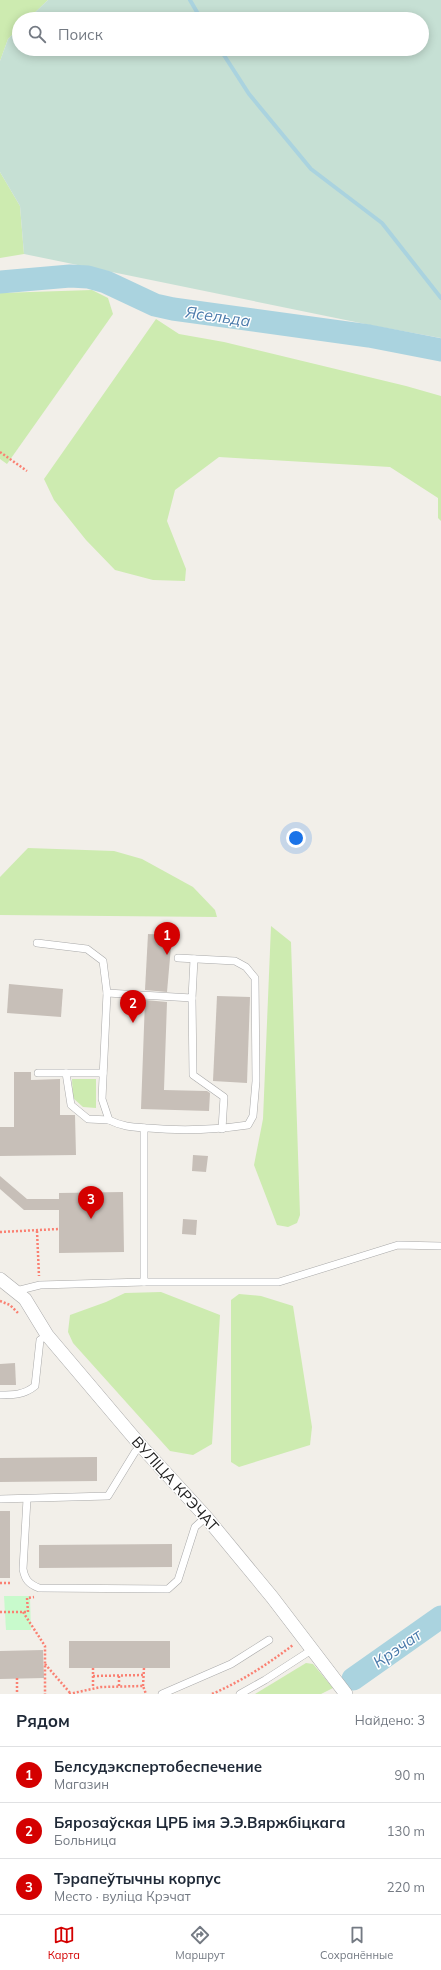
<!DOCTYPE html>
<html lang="ru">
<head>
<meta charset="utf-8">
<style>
  :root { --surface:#fff; --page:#f2f2f3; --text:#1f2937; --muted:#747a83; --line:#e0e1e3; --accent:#d40000 }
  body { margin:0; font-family:Mulish,sans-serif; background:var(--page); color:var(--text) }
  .you { position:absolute; left:296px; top:838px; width:14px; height:14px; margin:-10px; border:3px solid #fff; border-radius:50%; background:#1a73e8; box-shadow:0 0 0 6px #1a73e833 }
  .badge { display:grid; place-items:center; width:26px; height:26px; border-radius:50%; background:var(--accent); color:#fff; font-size:13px; font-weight:700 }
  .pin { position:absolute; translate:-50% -33px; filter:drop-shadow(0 1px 2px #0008) }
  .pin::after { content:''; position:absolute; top:21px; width:14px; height:12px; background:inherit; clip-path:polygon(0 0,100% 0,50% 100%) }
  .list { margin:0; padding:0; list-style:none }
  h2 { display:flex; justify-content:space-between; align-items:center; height:52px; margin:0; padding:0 16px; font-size:17px }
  h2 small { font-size:13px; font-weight:400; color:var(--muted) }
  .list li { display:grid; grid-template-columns:26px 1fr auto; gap:12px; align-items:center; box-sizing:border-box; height:56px; padding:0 16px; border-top:1px solid var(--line) }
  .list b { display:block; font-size:15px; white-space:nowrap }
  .list p { margin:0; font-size:13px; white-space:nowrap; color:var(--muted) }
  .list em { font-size:13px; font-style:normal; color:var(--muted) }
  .icon { flex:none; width:22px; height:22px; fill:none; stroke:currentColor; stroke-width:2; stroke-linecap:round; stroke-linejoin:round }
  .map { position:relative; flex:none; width:441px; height:1694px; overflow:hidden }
  .search { position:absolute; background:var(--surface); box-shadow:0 2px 10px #0003; left:12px; right:12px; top:12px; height:44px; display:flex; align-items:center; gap:10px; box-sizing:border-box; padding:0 14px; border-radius:22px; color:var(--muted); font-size:15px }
  .sheet { height:220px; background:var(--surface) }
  nav { display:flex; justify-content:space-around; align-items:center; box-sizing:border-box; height:56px; border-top:1px solid var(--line); background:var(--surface); font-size:11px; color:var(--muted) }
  nav a { display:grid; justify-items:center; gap:2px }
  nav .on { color:var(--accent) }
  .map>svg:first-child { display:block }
  .grass { fill:#cdebb0 }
  .wetland { fill:#c6e0d4 }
  .park { fill:#c8facc }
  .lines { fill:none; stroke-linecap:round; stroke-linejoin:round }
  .stream { stroke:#aad3df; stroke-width:4 }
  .river { stroke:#aad3df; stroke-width:23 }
  .building { fill:#c7bfb8 }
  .service-casing { stroke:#a9a9a9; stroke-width:8 }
  .minor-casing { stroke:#a9a9a9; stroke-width:14 }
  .path { stroke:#fa8072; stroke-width:2.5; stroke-dasharray:2 2; stroke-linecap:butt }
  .service { stroke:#fff; stroke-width:7 }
  .minor { stroke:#fff; stroke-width:13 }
  .labels { text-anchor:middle; stroke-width:3; stroke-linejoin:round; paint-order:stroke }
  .street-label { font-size:15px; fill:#222; stroke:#fff }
  .water-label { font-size:16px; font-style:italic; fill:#4a7aab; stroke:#fff }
</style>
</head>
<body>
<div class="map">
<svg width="441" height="1694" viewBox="0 0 441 1694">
  <rect width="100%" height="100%" fill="#f2efe9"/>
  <!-- grass -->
  <g class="grass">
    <polygon points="0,0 48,0 28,19 19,19 19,28 8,39 0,61"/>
    <polygon points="0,172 20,206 24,254 0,258"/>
    <polygon points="92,290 108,298 113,314 7,464 0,459 0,293"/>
    <polygon points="156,319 179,334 224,342 406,386 441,396 441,521 438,518 438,498 390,467 219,457 175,490 167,521 186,569 185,581 153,580 115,570 86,540 54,500 44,479"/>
    <polygon points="28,848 114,851 142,859 193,887 215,910 217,917 0,915 0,877"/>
    <polygon points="271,926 291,942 300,1215 297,1223 288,1227 277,1225 254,1165 263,1119"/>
    <polygon points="72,1079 96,1079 96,1108 83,1107 73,1098"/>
    <polygon points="161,1292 220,1315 212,1444 193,1455 170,1451 73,1343 68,1332 70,1315 106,1302 125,1293"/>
    <polygon points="239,1294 261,1296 293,1306 312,1427 310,1445 239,1467 231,1462 231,1300"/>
    <polygon points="306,1663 313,1664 333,1688 321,1694 255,1694"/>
  </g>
  <!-- wetland -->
  <polygon class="wetland" points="48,0 441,0 441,338 375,326 24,254 20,206 0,172 0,61 8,39 19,28 19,49 422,49 422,19 28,19"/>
  <!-- park -->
  <polygon class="park" points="4,1596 30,1596 31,1630 6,1630"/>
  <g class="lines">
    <!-- stream -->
    <g class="stream">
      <polyline points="190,0 201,19"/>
      <polyline points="220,49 249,94 311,169 382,223 441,298"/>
    </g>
    <!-- river -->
    <g class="river">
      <polyline points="0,282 70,276 88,277 106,282 155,305 173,309 369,336 441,350"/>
      <polyline points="353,1679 441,1617"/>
    </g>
  </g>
  <!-- building -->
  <g class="building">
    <polygon points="148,934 172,935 167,992 145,990"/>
    <polygon points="9,984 63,989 61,1017 7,1013"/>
    <polygon points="217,996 250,997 247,1083 213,1081"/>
    <polygon points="145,1000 167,1002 164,1090 207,1091 210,1093 209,1111 141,1109"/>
    <polygon points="14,1072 31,1072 31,1080 60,1079 60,1115 75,1115 76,1155 0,1156 0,1127 14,1127"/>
    <polygon points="193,1155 208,1156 206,1172 192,1171"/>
    <polygon points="0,1176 27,1199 59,1199 59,1193 123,1192 124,1252 59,1253 59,1210 24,1210 0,1189"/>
    <polygon points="183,1219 197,1220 196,1235 182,1234"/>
    <polygon points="15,1363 16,1385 0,1385 0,1364"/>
    <polygon points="97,1457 97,1481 0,1482 0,1458"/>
    <rect x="0" y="1511" width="10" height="67"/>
    <polygon points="172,1544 172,1567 39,1568 39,1545"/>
    <rect x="69" y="1641" width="101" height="27"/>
    <polygon points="43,1650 44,1678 0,1679 0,1651"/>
  </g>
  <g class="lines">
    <!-- service casing -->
    <g class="service-casing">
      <g id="service">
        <path d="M 37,943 L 87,949 L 103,961 L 107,993 L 102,1099 L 109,1120 C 123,1127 133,1127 148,1128 C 182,1131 214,1130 248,1125 L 253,1116 L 256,1081 L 255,978 L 246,967 L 235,961 L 178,958"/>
        <polyline points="107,993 192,998 194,959"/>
        <polyline points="192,998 193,1075 224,1097 222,1129"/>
        <polyline points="38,1073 103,1073"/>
        <polyline points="66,1073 71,1105 88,1119 109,1120"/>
        <polyline points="144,1282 279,1282 398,1245 441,1246"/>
        <polyline points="16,1291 40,1285 144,1282 144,1128"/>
        <path d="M 0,1395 C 13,1395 24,1395 35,1386 L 40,1340 L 47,1335"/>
        <polyline points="0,1499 108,1496 135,1452 141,1446"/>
        <path d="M 27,1499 L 23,1569 C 25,1580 29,1584 39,1588 L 168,1589 L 178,1580 L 195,1527 L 206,1517"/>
        <polyline points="162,1694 231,1664 269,1640"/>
        <polyline points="240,1694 265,1680 313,1649"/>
      </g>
    </g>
    <!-- minor casing -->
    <g class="minor-casing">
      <polyline id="minor" points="0,1279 25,1299 47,1335 141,1446 206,1517 272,1597 346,1694"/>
    </g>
    <!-- path -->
    <g class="path">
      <polyline points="0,452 27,471"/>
      <polyline points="37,1231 39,1276"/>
      <polyline points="0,1232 59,1229"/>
      <polyline points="0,1301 10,1305 18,1313"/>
      <polyline points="0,1583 11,1583"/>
      <polyline points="0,1612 28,1612 27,1598 34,1597"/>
      <polyline points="23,1612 45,1646 45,1694"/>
      <polyline points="45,1664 71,1694"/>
      <polyline points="93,1668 93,1688"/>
      <polyline points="93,1676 144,1675"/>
      <polyline points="17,1678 17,1694"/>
      <polyline points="119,1686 119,1676"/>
      <polyline points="143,1686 144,1668"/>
      <polyline points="69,1694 101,1687 143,1686 146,1694"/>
      <path d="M 212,1694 C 242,1681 268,1664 293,1645"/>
    </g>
    <!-- service -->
    <use href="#service" class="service"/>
    <!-- minor -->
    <use href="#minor" class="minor"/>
  </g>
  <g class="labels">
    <!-- street labels -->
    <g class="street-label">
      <text transform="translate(175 1484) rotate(48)" y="5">ВУЛІЦА КРЭЧАТ</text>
    </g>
    <!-- water labels -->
    <g class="water-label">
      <text transform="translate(218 316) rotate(8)" y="6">Ясельда</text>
      <text transform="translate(397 1648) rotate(-35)" y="6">Крэчат</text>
    </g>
  </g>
</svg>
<div class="you"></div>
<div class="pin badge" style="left:167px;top:955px">1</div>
<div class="pin badge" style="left:133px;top:1023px">2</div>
<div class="pin badge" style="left:91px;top:1219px">3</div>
<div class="search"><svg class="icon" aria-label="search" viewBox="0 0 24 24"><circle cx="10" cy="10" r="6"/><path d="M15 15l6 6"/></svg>Поиск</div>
</div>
<section class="sheet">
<h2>Рядом<small>Найдено: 3</small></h2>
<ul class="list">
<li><span class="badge">1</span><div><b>Белсудэкспертобеспечение</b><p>Магазин</p></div><em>90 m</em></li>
<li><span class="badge">2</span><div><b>Бярозаўская ЦРБ імя Э.Э.Вяржбіцкага</b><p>Больница</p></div><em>130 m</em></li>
<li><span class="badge">3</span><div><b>Тэрапеўтычны корпус</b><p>Место · вуліца Крэчат</p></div><em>220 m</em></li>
</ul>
</section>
<nav>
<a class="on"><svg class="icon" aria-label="map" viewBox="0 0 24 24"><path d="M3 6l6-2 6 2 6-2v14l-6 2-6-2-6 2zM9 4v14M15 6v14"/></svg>Карта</a>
<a><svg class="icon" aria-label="directions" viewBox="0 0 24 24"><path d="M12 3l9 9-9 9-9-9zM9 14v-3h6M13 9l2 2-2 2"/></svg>Маршрут</a>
<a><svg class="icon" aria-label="saved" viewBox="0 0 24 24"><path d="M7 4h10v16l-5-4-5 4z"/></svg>Сохранённые</a>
</nav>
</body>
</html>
